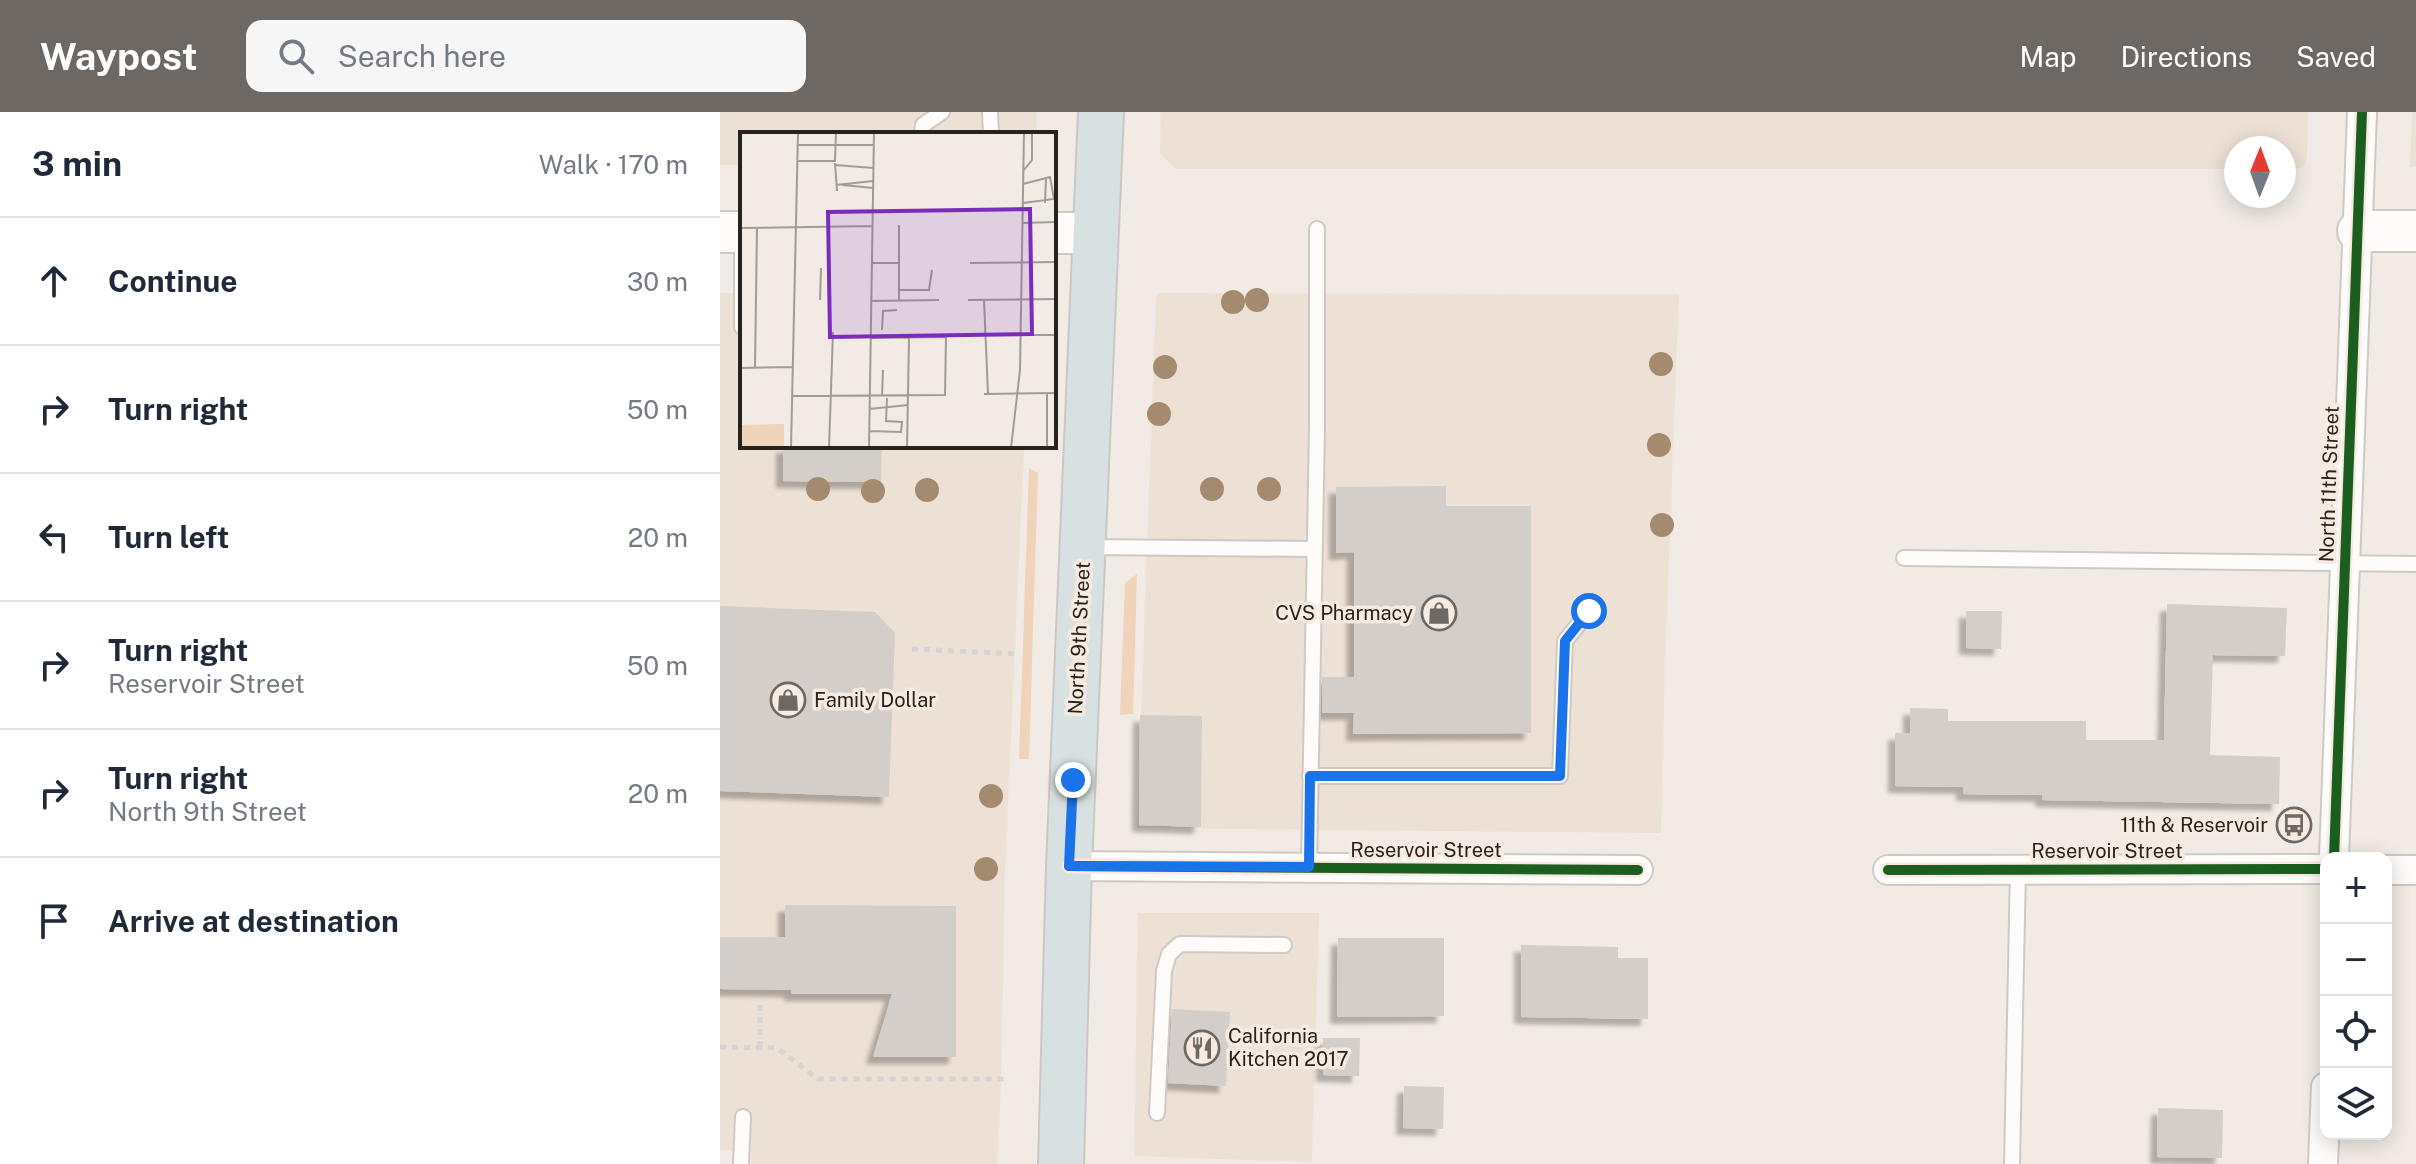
<!DOCTYPE html>
<html lang="en">
<head>
<meta charset="utf-8">
<style>
  :root { --surface:#fff; --page:#f6f6f7; --text:#1f2937; --muted:#747a83; --line:#e0e1e3; --accent:#6d6864 }
  body { margin:0; font-family:"Public Sans",sans-serif; background:var(--page); color:var(--text) }
  .controls { position:absolute; right:24px; bottom:24px; display:grid; overflow:hidden; border-radius:16px; box-shadow:0 4px 20px #0003 }
  .controls button { width:72px; height:72px; display:grid; place-items:center; padding:0; border:0; border-bottom:2px solid var(--line); background:var(--surface); color:var(--text); font:40px sans-serif }
  .compass { position:absolute; left:1504px; top:24px; width:72px; height:72px; border-radius:50%; background:var(--surface); box-shadow:0 4px 20px #0003; rotate:1deg }
  .stop { position:absolute; width:24px; height:24px; margin:-18px; border:6px solid #1a73e8; border-radius:50%; background:#fff }
  .stop.end { background:#1a73e8; border-color:#fff; box-shadow:0 2px 8px #0008 }
  .list { margin:0; padding:0; list-style:none }
  h2 { display:flex; justify-content:space-between; align-items:center; height:104px; margin:0; padding:0 32px; font-size:34px }
  h2 small { font-size:26px; font-weight:400; color:var(--muted) }
  .list li { display:grid; grid-template-columns:52px 1fr auto; gap:24px; align-items:center; box-sizing:border-box; height:128px; padding:0 32px; border-top:2px solid var(--line) }
  .list b { display:block; font-size:30px; white-space:nowrap }
  .list p { margin:0; font-size:26px; white-space:nowrap; color:var(--muted) }
  .list em { font-size:26px; font-style:normal; color:var(--muted) }
  .icon { flex:none; width:44px; height:44px; fill:none; stroke:currentColor; stroke-width:2; stroke-linecap:round; stroke-linejoin:round }
  .map { position:relative; flex:none; width:1696px; height:1052px; overflow:hidden }
  header { display:flex; align-items:center; gap:48px; box-sizing:border-box; height:112px; padding:0 40px; background:var(--accent); color:#fff }
  header strong { font-size:38px }
  nav { display:flex; gap:44px; margin-inline-start:auto; font-size:28px }
  .search { width:560px; height:72px; background:var(--page); display:flex; align-items:center; gap:20px; box-sizing:border-box; padding:0 28px; border-radius:16px; color:var(--muted); font-size:30px }
  main { display:flex }
  aside { flex:1; background:var(--surface) }
  .map>svg:first-child { display:block }
  .built { fill:#ede0d4 }
  .green { fill:#f0d3bb }
  .building { fill:#d4ceca; filter:url(#shadow) }
  .lines { fill:none; stroke-linecap:round; stroke-linejoin:round }
  .lane-casing { stroke:#cfc9c4; stroke-width:18 }
  .street-casing { stroke:#cfc9c4; stroke-width:32 }
  .secondary-casing { stroke:#cfc9c4; stroke-width:44 }
  .primary-casing { stroke:#cbc7c4; stroke-width:48 }
  .path { stroke:#d6d4d2; stroke-width:5; stroke-dasharray:6 6; stroke-linecap:butt }
  .lane { stroke:#fdfcfb; stroke-width:14 }
  .street { stroke:#fdfcfb; stroke-width:28 }
  .secondary { stroke:#fdfcfb; stroke-width:40 }
  .primary { stroke:#d8e1e1; stroke-width:44 }
  .cycleway-casing { stroke:#f7eae0; stroke-width:15 }
  .cycleway { stroke:#1b5e20; stroke-width:10 }
  .tree { fill:#a48a6f }
  .route { stroke:#1a73e8; stroke-width:10 }
  .labels { text-anchor:middle; stroke-width:7; stroke-linejoin:round; paint-order:stroke }
  .street-label { font-size:20px; fill:#26221e; stroke:#f7eae0 }
  .poi-label { font-size:20px; fill:#26221e; stroke:#f7eae0; text-anchor:end }
  .inset-road { fill:none; stroke:#a09b95; stroke-width:2 }
  .view { fill:#7b2cbf; fill-opacity:0.15; stroke:#7b2cbf; stroke-width:4 }
  .inset-edge { fill:none; stroke:#26221e; stroke-width:4 }
</style>
</head>
<body>
<header>
<strong>Waypost</strong>
<div class="search"><svg class="icon" aria-label="search" viewBox="0 0 24 24"><circle cx="10" cy="10" r="6"/><path d="M15 15l6 6"/></svg>Search here</div>
<nav><a>Map</a><a>Directions</a><a>Saved</a></nav>
</header>
<main>
<aside>
<h2>3 min<small>Walk · 170 m</small></h2>
<ul class="list">
<li><svg class="icon" aria-label="ahead" viewBox="0 0 24 24"><path d="M12 20V5M6 11l6-6 6 6"/></svg><div><b>Continue</b></div><em>30 m</em></li>
<li><svg class="icon" aria-label="right" viewBox="0 0 24 24"><path d="M7 20v-9h11M14 6l5 5-5 5"/></svg><div><b>Turn right</b></div><em>50 m</em></li>
<li><svg class="icon" aria-label="left" viewBox="0 0 24 24"><path d="M17 20v-9H6M10 6l-5 5 5 5"/></svg><div><b>Turn left</b></div><em>20 m</em></li>
<li><svg class="icon" aria-label="right" viewBox="0 0 24 24"><path d="M7 20v-9h11M14 6l5 5-5 5"/></svg><div><b>Turn right</b><p>Reservoir Street</p></div><em>50 m</em></li>
<li><svg class="icon" aria-label="right" viewBox="0 0 24 24"><path d="M7 20v-9h11M14 6l5 5-5 5"/></svg><div><b>Turn right</b><p>North 9th Street</p></div><em>20 m</em></li>
<li><svg class="icon" aria-label="arrive" viewBox="0 0 24 24"><path d="M6 21V4h12l-3 4 3 4H6"/></svg><div><b>Arrive at destination</b></div></li>
</ul>
</aside>
<div class="map">
<svg width="1696" height="1052" viewBox="0 0 1696 1052">
  <defs>
    <filter id="shadow"><feDropShadow dx="-7" dy="7" stdDeviation="2" flood-color="#0004"/></filter>
  </defs>
  <rect width="100%" height="100%" fill="#f2ebe5"/>
  <!-- built -->
  <g class="built">
    <polygon points="0,0 317,0 317,22 22,22 22,53 0,53"/>
    <polygon points="441,0 1588,0 1587,45 1584,53 1576,57 1564,57 1564,36 1516,36 1516,57 455,57 440,41"/>
    <polygon points="1692,0 1696,0 1696,55 1690,55"/>
    <polygon points="0,181 22,181 22,334 304,334 285,759 281,973 277,1052 31,1052 31,1038 0,1038"/>
    <polygon points="439,181 959,182 945,551 941,721 417,716 436,185"/>
    <polygon points="418,801 599,801 592,1050 414,1044"/>
  </g>
  <!-- green -->
  <g class="green">
    <polygon points="309,356 318,361 309,647 299,647"/>
    <polygon points="417,462 413,602 400,603 405,471"/>
  </g>
  <!-- building -->
  <g class="building">
    <polygon points="63,334 162,334 161,370 63,369"/>
    <polygon points="726,374 726,394 811,394 811,621 633,622 634,601 602,601 602,565 634,565 634,440 616,441 616,375"/>
    <polygon points="1447,492 1567,496 1565,544 1493,543 1490,643 1560,645 1559,692 1322,688 1322,683 1243,682 1243,675 1175,674 1175,621 1190,621 1190,596 1228,597 1228,609 1366,609 1366,628 1444,628"/>
    <polygon points="0,494 155,500 175,521 169,685 0,679"/>
    <polygon points="1246,499 1282,499 1281,537 1246,536"/>
    <polygon points="420,603 482,604 481,715 419,713"/>
    <polygon points="65,793 236,794 236,945 153,945 172,882 72,882 71,878 0,877 0,825 65,825"/>
    <polygon points="618,826 724,826 724,904 617,905"/>
    <polygon points="801,833 898,835 898,846 928,846 928,907 801,905"/>
    <polygon points="452,897 510,900 506,974 448,971"/>
    <polygon points="603,926 640,926 639,964 603,963"/>
    <polygon points="684,974 724,975 723,1017 683,1016"/>
    <polygon points="1438,996 1503,998 1502,1046 1437,1045"/>
  </g>
  <g class="lines">
    <!-- lane casing -->
    <g class="lane-casing">
      <g id="lane">
        <polyline points="270,0 271,22"/>
        <polyline points="202,22 203,13 222,0"/>
        <polyline points="22,132 22,215"/>
        <polyline points="368,435 594,437"/>
        <polyline points="1184,446 1696,452"/>
        <polyline points="590,664 840,664 845,529 869,499"/>
        <polyline points="589,755 597,315 597,117"/>
        <polyline points="437,1001 444,859 449,842 460,832 564,833"/>
        <polyline points="21,1052 23,1005"/>
        <polyline points="1292,1052 1298,756"/>
      </g>
    </g>
    <!-- street casing -->
    <g class="street-casing">
      <g id="street">
        <polyline points="1614,746 1642,0"/>
        <polyline points="349,754 918,758"/>
        <polyline points="1168,758 1606,757"/>
        <polyline points="1666,758 1696,758"/>
        <polyline points="1603,1052 1606,975"/>
      </g>
    </g>
    <!-- secondary casing -->
    <g class="secondary-casing">
      <g id="secondary">
        <polyline points="1638,119 1696,119"/>
        <polyline points="0,120 22,120"/>
        <polyline points="334,121 376,121"/>
      </g>
    </g>
    <!-- primary casing -->
    <g class="primary-casing">
      <polyline id="primary" points="341,1052 349,754 381,0"/>
    </g>
    <!-- path -->
    <g class="path">
      <polyline points="192,537 300,542"/>
      <polyline points="0,935 57,936 98,967 284,967"/>
      <polyline points="40,935 40,889"/>
    </g>
    <!-- lane -->
    <use href="#lane" class="lane"/>
    <!-- street -->
    <use href="#street" class="street"/>
    <!-- secondary -->
    <use href="#secondary" class="secondary"/>
    <!-- primary -->
    <use href="#primary" class="primary"/>
    <!-- cycleway casing -->
    <g class="cycleway-casing">
      <g id="cycleway">
        <polyline points="1614,746 1642,0"/>
        <polyline points="349,754 918,758"/>
        <polyline points="1168,758 1606,757"/>
      </g>
    </g>
    <!-- cycleway -->
    <use href="#cycleway" class="cycleway"/>
  </g>
  <!-- trees -->
  <g class="tree">
    <circle cx="537" cy="188" r="12"/>
    <circle cx="513" cy="190" r="12"/>
    <circle cx="941" cy="252" r="12"/>
    <circle cx="445" cy="255" r="12"/>
    <circle cx="439" cy="302" r="12"/>
    <circle cx="939" cy="333" r="12"/>
    <circle cx="98" cy="377" r="12"/>
    <circle cx="492" cy="377" r="12"/>
    <circle cx="549" cy="377" r="12"/>
    <circle cx="207" cy="378" r="12"/>
    <circle cx="153" cy="379" r="12"/>
    <circle cx="942" cy="413" r="12"/>
    <circle cx="271" cy="684" r="12"/>
    <circle cx="266" cy="757" r="12"/>
  </g>
  <g class="lines">
    <!-- route -->
    <polyline class="route" points="353,668 349,754 589,755 590,664 840,664 845,529 869,499"/>
  </g>
  <!-- icons -->
  <defs>
    <g id="shop-ring" transform="scale(1.8)"><circle r="9.5" fill="#f7eae0" stroke="#6d6864" stroke-width="1.5"/><path d="M-5-2.5h2.3a2.7 3.5 0 0 1 5.4 0H5L5.5 6h-11ZM-1.5-2.5h3a1.5 2.3 0 0 0-3 0Z" fill="#6d6864"/></g>
    <g id="bus-ring" transform="scale(1.8)"><circle r="9.5" fill="#f7eae0" stroke="#6d6864" stroke-width="1.5"/><path d="M-5-6H5V4H4V6H2V4H-2V6H-4V4H-5ZM-3.5-4V0h7V-4ZM-3.5 1.2v1.5H-2V1.2ZM2 1.2v1.5H3.5V1.2Z" fill="#6d6864"/></g>
    <g id="restaurant-ring" transform="scale(1.8)"><circle r="9.5" fill="#f7eae0" stroke="#6d6864" stroke-width="1.5"/><path d="M-5-6h1v4h1v-4h1v4h1v-4h1v5L-1.5 .5V6h-2V.5L-5-1ZM5-6V6H3V1.5H1.5Q1.5-4 5-6Z" fill="#6d6864"/></g>
  </defs>
  <g fill-rule="evenodd">
    <use href="#shop-ring" x="719" y="501"/>
    <use href="#shop-ring" x="68" y="588"/>
    <use href="#bus-ring" x="1574" y="713"/>
    <use href="#restaurant-ring" x="482" y="936"/>
  </g>
  <g class="labels">
    <!-- street labels -->
    <g class="street-label">
      <text transform="translate(1609 372) rotate(-88)" y="7">North 11th Street</text>
      <text transform="translate(359 526) rotate(-87)" y="7">North 9th Street</text>
      <text x="706" y="745">Reservoir Street</text>
      <text x="1387" y="746">Reservoir Street</text>
    </g>
    <!-- poi labels -->
    <g class="poi-label">
      <text x="693" y="508">CVS Pharmacy</text>
      <text x="94" y="595" text-anchor="start">Family Dollar</text>
      <text x="1548" y="720">11th &amp; Reservoir</text>
      <text x="508" y="931" text-anchor="start">California<tspan x="508" dy="23">Kitchen 2017</tspan></text>
    </g>
  </g>
  <!-- overview -->
  <g transform="translate(20 20)">
    <rect width="316" height="316" fill="#f2ebe5"/>
    <path d="M 44,292 L 44,316 L 0,316 L 0,293 Z" fill="#f0d3bb"/>
    <path class="inset-road" d="M 57,13 L 134,13M 57,29 L 95,29 L 96,0M 95,31 L 97,59M 95,33 L 134,36M 284,38 L 292,28 L 292,0M 96,53 L 133,49M 103,53 L 133,56M 283,71 L 314,67 L 310,45 L 283,52M 305,71 L 306,47M 283,91 L 316,90M 159,93 L 159,169M 0,96 L 133,94M 132,131 L 159,131M 230,131 L 316,130M 160,158 L 189,158 L 192,138M 80,168 L 81,136M 228,168 L 316,167M 244,168 L 248,262M 131,169 L 199,168M 142,198 L 143,179 L 157,178M 281,203 L 316,203M 15,235 L 17,96M 0,236 L 53,235M 307,261 L 307,316M 244,262 L 316,261M 52,264 L 205,263 L 206,205 L 131,206M 142,264 L 143,238M 129,277 L 168,273M 129,299 L 161,300 L 162,290 L 146,289 L 147,266M 51,316 L 58,0M 89,316 L 93,200M 129,316 L 134,0M 167,316 L 169,206M 271,316 L 280,238 L 284,0"/>
    <path class="view" d="M 290,77 L 292,202 L 90,205 L 88,80 Z"/>
    <rect width="316" height="316" class="inset-edge"/>
  </g>
</svg>
<div class="controls">
<button>+</button>
<button>−</button>
<button><svg class="icon" aria-label="locate" viewBox="0 0 24 24"><circle cx="12" cy="12" r="6"/><path d="M12 2v4M12 18v4M2 12h4M18 12h4"/></svg></button>
<button><svg class="icon" aria-label="layers" viewBox="0 0 24 24"><path d="M12 4l9 5-9 5-9-5zM3 14l9 5 9-5"/></svg></button>
</div>
<svg class="compass" viewBox="-18 -18 36 36"><path d="M0-13l5 13h-10z" fill="#e53935"/><path d="M0 13l5-13h-10z" fill="#747a83"/></svg>
<div class="stop" style="left:869px;top:499px"></div>
<div class="stop end" style="left:353px;top:668px"></div>
</div>
</main>
</body>
</html>
